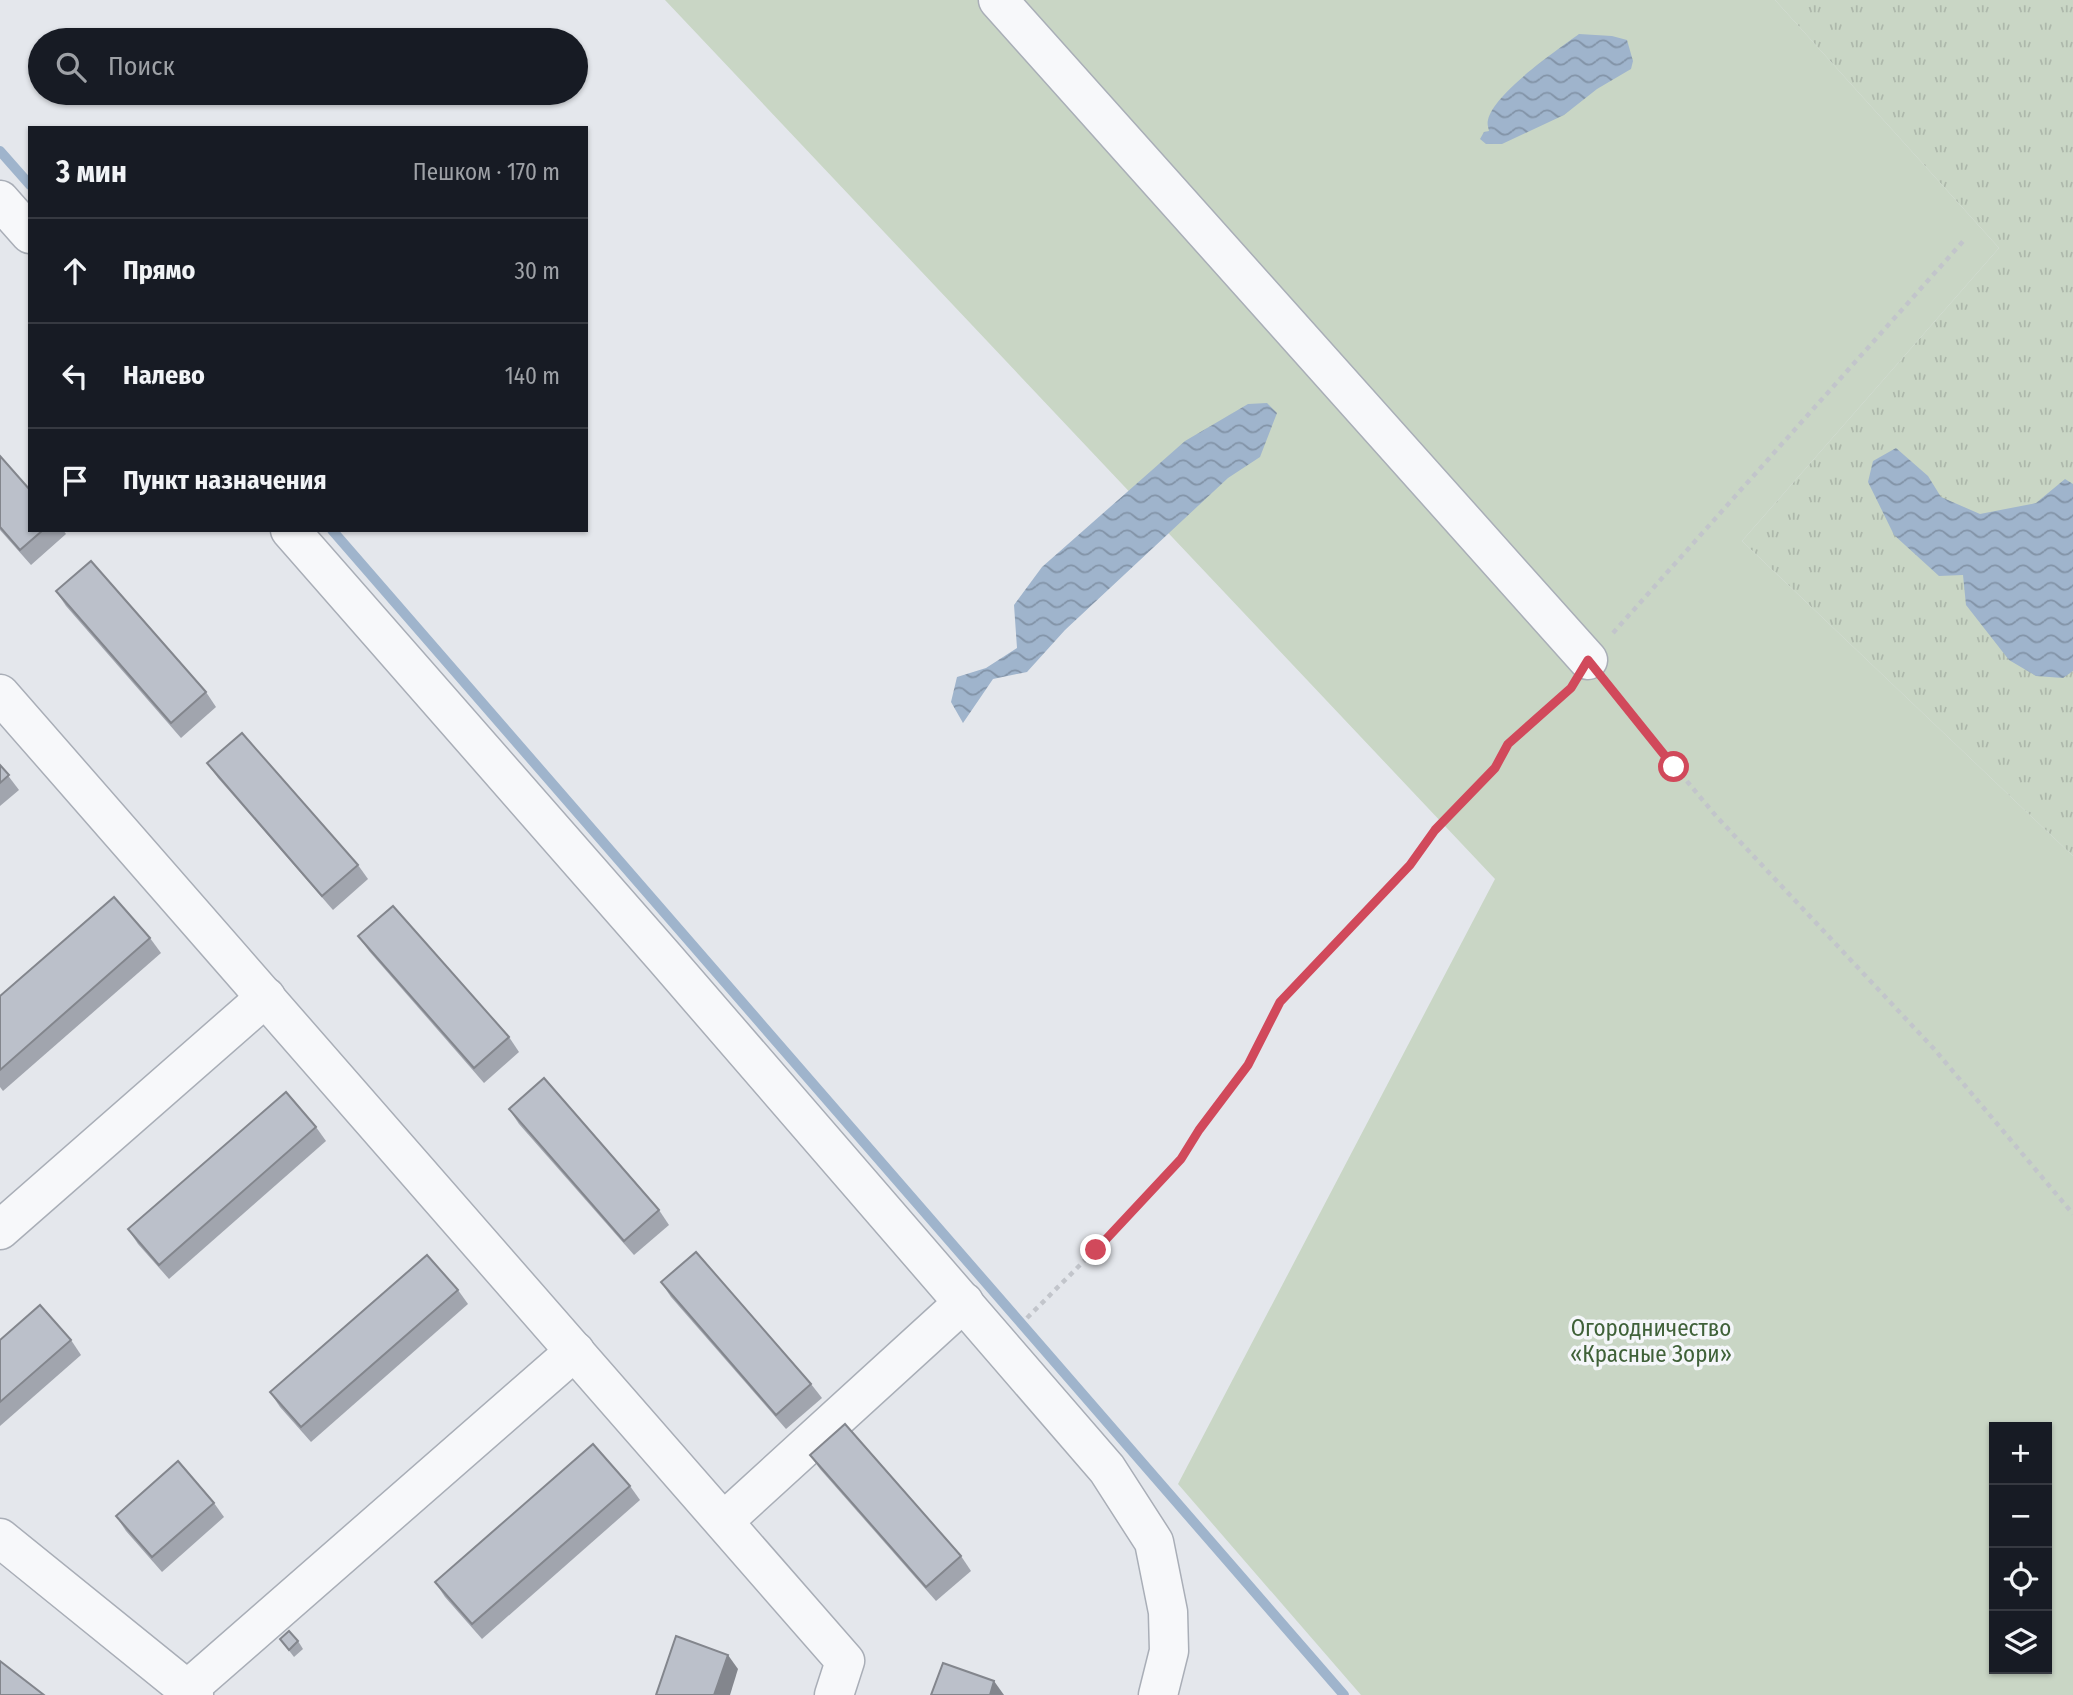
<!DOCTYPE html>
<html lang="ru">
<head>
<meta charset="utf-8">
<style>
  :root { --surface:#171b24; --page:#20242c; --text:#f1f3f6; --muted:#9ea1a6; --line:#363941 }
  body { margin:0; font-family:"Fira Sans Condensed",sans-serif; background:var(--page); color:var(--text) }
  .controls { position:absolute; right:21px; bottom:21px; display:grid; overflow:hidden; border-radius:0px; box-shadow:0 2px 5px #0004 }
  .controls button { width:63px; height:63px; display:grid; place-items:center; padding:0; border:0; border-bottom:2px solid var(--line); background:var(--surface); color:var(--text); font:35px sans-serif }
  .stop { position:absolute; width:21px; height:21px; margin:-16px; border:5px solid #d1495b; border-radius:50%; background:#fff }
  .stop.end { background:#d1495b; border-color:#fff; box-shadow:0 2px 7px #0008 }
  .list { margin:0; padding:0; list-style:none }
  h2 { display:flex; justify-content:space-between; align-items:center; height:91px; margin:0; padding:0 28px; font-size:30px }
  h2 small { font-size:23px; font-weight:400; color:var(--muted) }
  .list li { display:grid; grid-template-columns:46px 1fr auto; gap:21px; align-items:center; box-sizing:border-box; height:105px; padding:0 28px; border-top:2px solid var(--line) }
  .list b { display:block; font-size:26px; white-space:nowrap }
  .list em { font-size:23px; font-style:normal; color:var(--muted) }
  .icon { flex:none; width:38px; height:38px; fill:none; stroke:currentColor; stroke-width:2; stroke-linecap:round; stroke-linejoin:round }
  .map { position:relative; flex:none; width:2073px; height:1695px; overflow:hidden }
  .search { position:absolute; background:var(--surface); box-shadow:0 2px 5px #0004; left:28px; top:28px; width:560px; height:77px; display:flex; align-items:center; gap:18px; box-sizing:border-box; padding:0 24px; border-radius:38px; color:var(--muted); font-size:26px }
  .panel { position:absolute; background:var(--surface); box-shadow:0 2px 5px #0004; left:28px; top:126px; width:560px; height:406px; border-radius:0px }
  .map>svg:first-child { display:block }
  .grass { fill:url(#grass-tufts) }
  .green { fill:#c9d6c5; fill-rule:evenodd }
  .water { fill:url(#water-waves) }
  .lines { fill:none; stroke-linecap:round; stroke-linejoin:round }
  .stream { stroke:#9fb4cc; stroke-width:10 }
  .minor-casing { stroke:#a9aeb7; stroke-width:41 }
  .path { stroke:#c2c5cb; stroke-width:4.5; stroke-dasharray:5 5; stroke-linecap:butt }
  .minor { stroke:#f7f8fa; stroke-width:38 }
  .wall { fill:#a1a5ae }
  .shaded-wall { fill:#83868d }
  .building { fill:#bbc0ca; stroke:#83868d; stroke-width:2 }
  .route { stroke:#d1495b; stroke-width:9 }
  .labels { text-anchor:middle; stroke-width:7; stroke-linejoin:round; paint-order:stroke }
  .park-label { font-size:23px; fill:#3f6138; stroke:#f4f6f9 }
</style>
</head>
<body>
<div class="map">
<svg width="2073" height="1695" viewBox="0 0 2073 1695">
  <defs>
    <pattern id="grass-tufts" width="24" height="20" patternUnits="userSpaceOnUse" patternTransform="scale(1.75)"><rect width="24" height="20" fill="#c9d6c5"/><path d="M3 7l-1-3M5 7V3M7 7l1-3M15 17l-1-3M17 17v-4M19 17l1-3" fill="none" stroke="#adb8ab"/></pattern>
    <pattern id="water-waves" width="16" height="10" patternUnits="userSpaceOnUse" patternTransform="scale(1.75)"><rect width="16" height="10" fill="#9fb4cc"/><path d="M0 5q4-4 8 0t8 0" fill="none" stroke="#8293a7"/></pattern>
  </defs>
  <rect width="100%" height="100%" fill="#e4e7ec"/>
  <!-- grass -->
  <polygon class="grass" points="1775,0 2073,0 2073,856 1742,541 1999,248"/>
  <!-- green -->
  <path class="green" d="M 665,0 L 1775,0 L 1999,248 L 1742,541 L 2073,856 L 2073,1695 L 1361,1695 L 1178,1484 L 1495,879 ZM 1994,1427 L 2047,1427 L 2047,1669 L 1994,1669 Z"/>
  <!-- water -->
  <g class="water">
    <path d="M 1579,34 L 1612,36 L 1627,40 L 1633,61 L 1631,69 L 1597,89 L 1564,115 L 1502,144 L 1486,144 L 1480,139 L 1484,132 L 1489,131 C 1488,127 1487,123 1488,120 C 1494,93 1557,50 1579,34 Z"/>
    <polygon points="1267,403 1277,413 1260,457 1228,478 1065,630 1027,672 993,679 963,723 951,702 957,677 986,668 1017,648 1014,605 1042,567 1185,441 1248,404"/>
    <polygon points="1896,448 1928,476 1941,497 1980,514 2036,503 2065,479 2073,484 2073,671 2063,678 2036,676 2009,660 1966,605 1963,575 1939,576 1894,535 1868,482 1873,461"/>
  </g>
  <g class="lines">
    <!-- stream -->
    <g class="stream">
      <polyline points="0,151 30,185"/>
      <polyline points="332,530 1344,1695"/>
    </g>
    <!-- minor casing -->
    <g class="minor-casing">
      <g id="minor">
        <polyline points="998,0 1588,660"/>
        <polyline points="0,200 30,234"/>
        <polyline points="290,530 665,958 1107,1469 1154,1542 1168,1612 1169,1651 1158,1695"/>
        <polyline points="0,694 845,1661 834,1695"/>
        <polyline points="0,1230 266,997"/>
        <polyline points="724,1521 964,1302"/>
        <polyline points="0,1538 194,1695"/>
        <polyline points="187,1690 575,1351"/>
      </g>
    </g>
    <!-- path -->
    <g class="path">
      <polyline points="1613,633 1966,238"/>
      <polyline points="1610,689 1716,816 1935,1050 2073,1214"/>
      <polyline points="1027,1318 1095,1250 1181,1159 1199,1130 1248,1065 1281,1002 1411,865 1435,829 1495,768 1508,744 1569,690"/>
    </g>
    <!-- minor -->
    <use href="#minor" class="minor"/>
  </g>
  <!-- wall -->
  <g class="wall">
    <polygon points="0,456 30,530 63,530 66,534 31,565 0,530"/>
    <polygon points="56,591 206,692 216,707 181,738 66,606"/>
    <polygon points="207,763 358,865 368,879 333,910 218,778"/>
    <polygon points="0,765 19,790 0,806"/>
    <polygon points="358,936 509,1037 519,1052 484,1083 369,951"/>
    <polygon points="150,938 161,953 3,1091 0,1087 0,996"/>
    <polygon points="509,1109 659,1210 669,1225 634,1255 519,1124"/>
    <polygon points="316,1127 326,1141 169,1279 138,1244 128,1229"/>
    <polygon points="661,1282 811,1384 822,1398 786,1429 671,1297"/>
    <polygon points="458,1290 468,1304 311,1442 280,1407 270,1392"/>
    <polygon points="0,1340 71,1340 81,1355 0,1426"/>
    <polygon points="810,1455 961,1556 971,1571 936,1601 820,1469"/>
    <polygon points="630,1486 640,1500 482,1639 445,1597 435,1582"/>
    <polygon points="214,1503 224,1517 162,1572 126,1531 116,1516"/>
    <polygon points="280,1639 298,1641 303,1649 294,1657"/>
  </g>
  <!-- shaded-wall -->
  <g class="shaded-wall">
    <polygon points="728,1655 738,1669 730,1695 714,1695"/>
    <polygon points="994,1681 1004,1695 990,1695"/>
  </g>
  <!-- building -->
  <g class="building">
    <polygon points="0,456 30,490 30,530 43,530 20,550 0,527"/>
    <polygon points="91,561 206,692 171,723 56,591"/>
    <polygon points="242,733 358,865 322,896 207,763"/>
    <polygon points="0,765 9,775 0,783"/>
    <polygon points="114,897 150,938 0,1070 0,996"/>
    <polygon points="393,906 509,1037 474,1068 358,936"/>
    <polygon points="544,1078 659,1210 624,1241 509,1109"/>
    <polygon points="286,1092 316,1127 159,1265 128,1229"/>
    <polygon points="696,1252 811,1384 776,1415 661,1282"/>
    <polygon points="427,1255 458,1290 301,1427 270,1392"/>
    <polygon points="40,1305 71,1340 0,1402 0,1340"/>
    <polygon points="845,1424 961,1556 926,1587 810,1455"/>
    <polygon points="593,1444 630,1486 472,1624 435,1582"/>
    <polygon points="178,1461 214,1503 152,1557 116,1516"/>
    <polygon points="289,1631 298,1641 289,1650 280,1639"/>
    <polygon points="676,1636 728,1655 714,1695 656,1695"/>
    <polygon points="0,1661 44,1695 0,1695"/>
    <polygon points="943,1663 994,1681 990,1695 931,1695"/>
  </g>
  <g class="lines">
    <!-- route -->
    <polyline class="route" points="1096,1250 1181,1159 1199,1130 1248,1065 1280,1002 1410,865 1435,830 1495,768 1508,744 1571,688 1588,660 1674,767"/>
  </g>
  <g class="labels">
    <!-- park labels -->
    <g class="park-label">
      <text x="1651" y="1336">Огородничество<tspan x="1651" dy="26">«Красные Зори»</tspan></text>
    </g>
  </g>
</svg>
<div class="controls">
<button>+</button>
<button>−</button>
<button><svg class="icon" aria-label="locate" viewBox="0 0 24 24"><circle cx="12" cy="12" r="6"/><path d="M12 2v4M12 18v4M2 12h4M18 12h4"/></svg></button>
<button><svg class="icon" aria-label="layers" viewBox="0 0 24 24"><path d="M12 4l9 5-9 5-9-5zM3 14l9 5 9-5"/></svg></button>
</div>
<div class="stop" style="left:1674px;top:767px"></div>
<div class="stop end" style="left:1096px;top:1250px"></div>
<div class="search"><svg class="icon" aria-label="search" viewBox="0 0 24 24"><circle cx="10" cy="10" r="6"/><path d="M15 15l6 6"/></svg>Поиск</div>
<section class="panel">
<h2>3 мин<small>Пешком · 170 m</small></h2>
<ul class="list">
<li><svg class="icon" aria-label="ahead" viewBox="0 0 24 24"><path d="M12 20V5M6 11l6-6 6 6"/></svg><div><b>Прямо</b></div><em>30 m</em></li>
<li><svg class="icon" aria-label="left" viewBox="0 0 24 24"><path d="M17 20v-9H6M10 6l-5 5 5 5"/></svg><div><b>Налево</b></div><em>140 m</em></li>
<li><svg class="icon" aria-label="arrive" viewBox="0 0 24 24"><path d="M6 21V4h12l-3 4 3 4H6"/></svg><div><b>Пункт назначения</b></div></li>
</ul>
</section>
</div>
</body>
</html>
